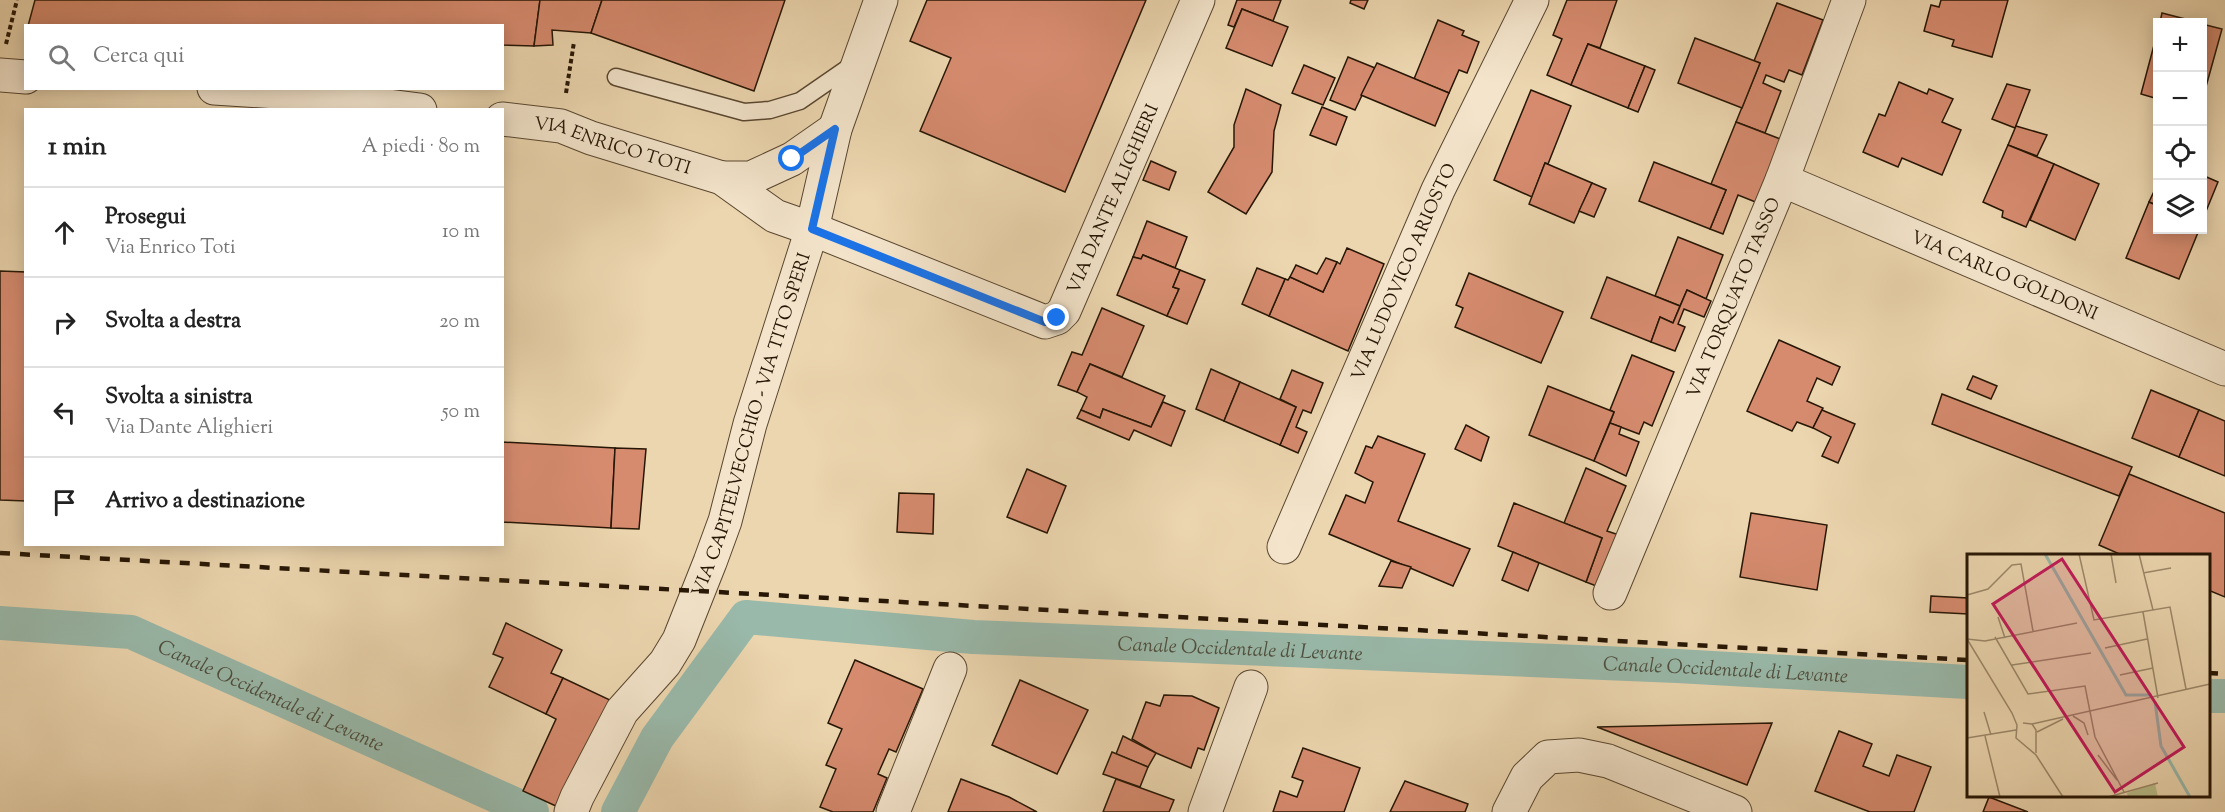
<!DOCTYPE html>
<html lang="it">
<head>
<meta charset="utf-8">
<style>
  :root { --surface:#fff; --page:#f6f6f6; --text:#222; --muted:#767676; --line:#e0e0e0 }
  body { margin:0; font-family:"Sorts Mill Goudy",serif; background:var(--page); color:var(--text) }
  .controls { position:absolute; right:18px; top:18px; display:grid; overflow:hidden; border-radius:0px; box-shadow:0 3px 15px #0003 }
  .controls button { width:54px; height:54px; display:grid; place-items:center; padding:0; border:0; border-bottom:2px solid var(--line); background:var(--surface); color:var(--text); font:30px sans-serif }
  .stop { position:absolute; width:18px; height:18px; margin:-14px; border:4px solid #1a73e8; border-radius:50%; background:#fff }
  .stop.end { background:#1a73e8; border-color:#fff; box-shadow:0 2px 6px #0008 }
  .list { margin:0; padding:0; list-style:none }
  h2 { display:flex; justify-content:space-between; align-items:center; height:78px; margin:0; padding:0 24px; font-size:26px }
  h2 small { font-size:20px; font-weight:400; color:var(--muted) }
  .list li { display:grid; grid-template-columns:39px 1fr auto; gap:18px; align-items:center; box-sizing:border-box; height:90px; padding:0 24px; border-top:2px solid var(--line) }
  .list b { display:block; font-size:22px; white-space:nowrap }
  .list p { margin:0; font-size:20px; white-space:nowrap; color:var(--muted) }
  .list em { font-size:20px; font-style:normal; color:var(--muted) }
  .icon { flex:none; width:33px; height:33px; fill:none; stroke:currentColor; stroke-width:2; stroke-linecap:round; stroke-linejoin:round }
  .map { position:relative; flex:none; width:2225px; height:812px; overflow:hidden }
  .search { position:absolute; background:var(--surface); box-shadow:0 3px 15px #0003; left:24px; top:24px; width:480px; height:66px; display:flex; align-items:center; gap:15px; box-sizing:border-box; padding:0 21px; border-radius:0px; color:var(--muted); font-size:22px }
  .panel { position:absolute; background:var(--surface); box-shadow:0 3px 15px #0003; left:24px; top:108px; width:480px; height:438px; border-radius:0px }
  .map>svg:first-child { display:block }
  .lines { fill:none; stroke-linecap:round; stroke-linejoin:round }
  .canal { stroke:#99b9aa; stroke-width:34 }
  .building { fill:#d68b6f; stroke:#261605; stroke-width:1.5 }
  .lane-casing { stroke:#584630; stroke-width:19 }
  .street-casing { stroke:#584630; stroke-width:35 }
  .path { stroke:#261605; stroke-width:4; stroke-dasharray:4.5 3; stroke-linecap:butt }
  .lane { stroke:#f3e4cb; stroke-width:16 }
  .street { stroke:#f3e4cb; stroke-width:33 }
  .rail { stroke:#261605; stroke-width:4.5; stroke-dasharray:10 10; stroke-linecap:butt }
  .route { stroke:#1a73e8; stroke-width:8 }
  .labels { text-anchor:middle; stroke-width:4.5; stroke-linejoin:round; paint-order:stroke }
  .street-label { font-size:18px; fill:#261605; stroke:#f3e4cb }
  .water-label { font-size:20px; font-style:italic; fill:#4e4f3f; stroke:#f3e4cb }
  .inset-river { fill:none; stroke:#99b9aa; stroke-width:3 }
  .inset-road { fill:none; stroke:#9d896b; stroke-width:1.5 }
  .view { fill:#c2185b; fill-opacity:0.15; stroke:#c2185b; stroke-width:3 }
  .inset-edge { fill:none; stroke:#261605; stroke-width:3 }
</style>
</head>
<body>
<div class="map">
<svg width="2225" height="812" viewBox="0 0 2225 812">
  <rect width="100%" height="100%" fill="#ecd6af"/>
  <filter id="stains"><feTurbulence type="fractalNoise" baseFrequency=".00333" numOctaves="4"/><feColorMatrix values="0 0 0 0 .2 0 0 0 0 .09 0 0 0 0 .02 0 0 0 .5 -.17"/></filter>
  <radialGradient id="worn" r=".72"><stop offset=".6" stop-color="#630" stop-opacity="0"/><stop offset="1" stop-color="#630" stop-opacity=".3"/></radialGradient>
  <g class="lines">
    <!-- canal -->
    <g class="canal">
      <path id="s1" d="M 0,623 L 131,632 L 532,812"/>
      <polyline points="2208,696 2225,696"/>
      <path id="s2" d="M 618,812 L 657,738 L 746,617 L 973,637 L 1677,666 L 1968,682"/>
    </g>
  </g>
  <!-- building -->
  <g class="building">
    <polygon points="35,0 540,0 534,46 502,45 502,26 28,26"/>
    <polygon points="540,0 602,0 591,33 552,30 553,45 534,46"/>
    <polygon points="602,0 785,0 754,91 591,33"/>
    <polygon points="927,0 1146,0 1065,192 920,131 951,58 910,41"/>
    <polygon points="1237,0 1281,0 1273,21 1242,9 1234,27 1228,25"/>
    <polygon points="1351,0 1368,0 1364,9 1350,3"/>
    <polygon points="1567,0 1617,0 1600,48 1588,44 1571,85 1547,75 1562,39 1553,35"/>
    <polygon points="1941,0 2008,0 1992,57 1952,46 1954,40 1924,31 1931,5 1939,7"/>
    <polygon points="1777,3 1823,20 1802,75 1789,70 1784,82 1766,75 1763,83 1781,91 1765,133 1736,122 1760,63 1754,61"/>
    <polygon points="1242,9 1288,27 1272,66 1226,48"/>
    <polygon points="2162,13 2197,22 2160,22"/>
    <polygon points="1438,20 1464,31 1462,35 1479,42 1467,73 1459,70 1449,93 1414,79"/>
    <polygon points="2202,24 2222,29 2202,101"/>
    <polygon points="2158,30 2158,99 2141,94"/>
    <polygon points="1695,38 1760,63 1742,108 1678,83"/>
    <polygon points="1588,44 1645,66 1628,108 1571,85"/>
    <polygon points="1348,57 1375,68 1355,110 1330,100"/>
    <polygon points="1377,63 1449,93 1435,126 1361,95"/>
    <polygon points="1304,65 1335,78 1323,105 1292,93"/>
    <polygon points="1645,66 1655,70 1638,112 1628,108"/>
    <polygon points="1899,82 1927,94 1929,89 1953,99 1942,122 1961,130 1942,175 1902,158 1898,167 1863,152 1879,114 1885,116"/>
    <polygon points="2007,84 2030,90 2015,128 1992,119"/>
    <polygon points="1246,89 1281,105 1274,131 1272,172 1246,214 1208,192 1234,147 1234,125"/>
    <polygon points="1531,90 1571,106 1548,164 1545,163 1532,197 1494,180"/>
    <polygon points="1322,107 1347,117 1336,145 1310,135"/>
    <polygon points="1736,122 1783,140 1758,203 1738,195 1723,234 1710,229 1726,190 1711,184"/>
    <polygon points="2016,126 2047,135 2037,156 2008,145"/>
    <polygon points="2008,145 2054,164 2026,227 2002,217 2003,211 1983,202"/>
    <polygon points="1151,161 1176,172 1169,190 1143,180"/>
    <polygon points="1654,162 1726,190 1710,229 1639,201"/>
    <polygon points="1545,163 1592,183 1574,223 1529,204"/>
    <polygon points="2054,164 2099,184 2075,240 2030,220"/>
    <polygon points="2202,175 2218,182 2202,221"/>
    <polygon points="1592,183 1606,189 1594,217 1579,211"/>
    <polygon points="2158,183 2158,206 2149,202"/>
    <polygon points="2149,202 2158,206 2158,230 2199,230 2179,279 2126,258"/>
    <polygon points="1147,221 1187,237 1175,268 1143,255 1141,259 1133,257"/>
    <polygon points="1678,237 1723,255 1706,299 1687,290 1680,306 1655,296"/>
    <polygon points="1347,248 1384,264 1348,351 1269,316 1285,279 1288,280 1290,277 1323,292 1337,262 1340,264"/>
    <polygon points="1143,255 1180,270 1173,287 1179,289 1167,316 1117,295 1133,257 1141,259"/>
    <polygon points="1326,258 1337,262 1323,292 1290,277 1296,265 1317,274"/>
    <polygon points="1257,268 1285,279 1269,316 1242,304"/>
    <polygon points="1180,270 1205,280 1187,324 1167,316 1179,289 1173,287"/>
    <polygon points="0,271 26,272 26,501 0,500"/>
    <polygon points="1469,273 1563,312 1541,363 1455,327 1463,308 1456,305"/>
    <polygon points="1607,277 1680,306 1673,323 1660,317 1651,342 1591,318"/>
    <polygon points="1687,290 1711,301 1704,317 1684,309 1678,324 1685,327 1675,351 1651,342 1660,317 1673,323"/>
    <polygon points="1102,308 1144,326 1122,377 1090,364 1077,392 1058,385 1072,352 1082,355"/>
    <polygon points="1779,340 1840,367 1832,385 1817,378 1807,401 1823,408 1813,428 1797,422 1792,431 1747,411"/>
    <polygon points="1632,355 1674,372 1652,426 1644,422 1639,434 1610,423 1614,412 1610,410"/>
    <polygon points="1090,364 1165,396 1151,427 1103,409 1100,418 1081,410 1087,397 1077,392"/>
    <polygon points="1211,369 1240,382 1224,421 1196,409"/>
    <polygon points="1292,370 1323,383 1311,413 1303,410 1296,427 1307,432 1298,453 1280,445 1296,407 1280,399"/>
    <polygon points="1973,376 1997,386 1991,399 1967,389"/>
    <polygon points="1240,382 1296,407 1280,445 1224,421"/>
    <polygon points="1548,386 1614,412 1594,461 1529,435"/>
    <polygon points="2151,390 2199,410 2179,457 2132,438"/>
    <polygon points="1942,394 2132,467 2119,496 1932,424"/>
    <polygon points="1163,402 1185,411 1171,446 1134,430 1129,440 1077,418 1081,410 1100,418 1103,409 1151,427"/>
    <polygon points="1822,410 1855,424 1838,463 1822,456 1831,437 1813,428"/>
    <polygon points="2199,410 2225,421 2225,476 2179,457"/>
    <polygon points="1610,423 1621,427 1619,434 1639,442 1626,476 1594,461"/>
    <polygon points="1466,425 1489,437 1481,461 1455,449"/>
    <polygon points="1378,436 1425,454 1398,521 1470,549 1453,586 1329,534 1346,495 1365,503 1373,482 1355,473 1366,446 1372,448"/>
    <polygon points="502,442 615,448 611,528 502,522"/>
    <polygon points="615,448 646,449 639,529 611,528"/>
    <polygon points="1586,468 1626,486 1607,531 1619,535 1599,587 1586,582 1602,538 1564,523"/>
    <polygon points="1027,469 1066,486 1047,533 1007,517"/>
    <polygon points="2129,474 2225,513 2225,597 2208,590 2208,556 2124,556 2099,545"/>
    <polygon points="899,493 934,494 933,534 897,532"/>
    <polygon points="1514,503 1602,538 1586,582 1498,546"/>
    <polygon points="1751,513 1827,525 1817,590 1740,577"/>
    <polygon points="1513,552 1539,563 1528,591 1502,580"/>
    <polygon points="1391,561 1411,567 1402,588 1379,586"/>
    <polygon points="1931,596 1968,598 1968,614 1930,612"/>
    <polygon points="506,623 562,650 551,673 563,678 546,714 489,687 503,658 493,654"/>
    <polygon points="855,660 923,689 896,752 889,749 878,774 887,778 873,812 833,812 820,807 836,769 826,765 842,729 828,723"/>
    <polygon points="563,678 610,700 558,807 523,791 556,719 546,714"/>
    <polygon points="1020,680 1088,710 1057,774 992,745"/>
    <polygon points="1164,695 1192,696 1219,708 1204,750 1198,748 1191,768 1156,753 1132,739 1146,702 1160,706"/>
    <polygon points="1772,723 1747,785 1597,727"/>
    <polygon points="1839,731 1872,744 1863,766 1889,776 1897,755 1931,767 1914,812 1870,812 1815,791"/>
    <polygon points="1123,736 1156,753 1148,767 1116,754"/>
    <polygon points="1303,748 1360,768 1344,812 1273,812 1280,791 1297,797 1303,781 1292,777"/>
    <polygon points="1112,752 1148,767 1140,787 1103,774"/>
    <polygon points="961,779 1009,797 1037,812 948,812"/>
    <polygon points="1116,779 1174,800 1169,812 1103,812"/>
    <polygon points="1405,781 1468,804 1465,812 1390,812"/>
    <polygon points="1989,797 2028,812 1983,812"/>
  </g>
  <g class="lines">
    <!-- lane casing -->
    <g class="lane-casing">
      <polyline id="lane" points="616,77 744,112 770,110 800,101 855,63"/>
    </g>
    <!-- street casing -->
    <g class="street-casing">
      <g id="street">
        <polyline points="0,75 26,77"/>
        <polyline points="214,88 278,92 420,110"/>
        <path id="s3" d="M 502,119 L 561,126 L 591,138 L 722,178 L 775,216 L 812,229 L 1045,322 L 1057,318 L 1064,311 L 1198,0"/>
        <polyline points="722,178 751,178 792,159 835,129"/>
        <path id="s4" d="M 1782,180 L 2225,369"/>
        <path id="s5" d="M 1284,547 L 1438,190 L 1532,0"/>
        <path id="s6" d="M 1610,593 L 1782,180 L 1849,0"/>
        <path id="s7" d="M 571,812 L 577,797 L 622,711 L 665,663 L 679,640 L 710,562 L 725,521 L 750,424 L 812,229 L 835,129 L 881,0"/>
        <polyline points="893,812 950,669"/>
        <polyline points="1205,812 1251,687"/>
        <polyline points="1509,812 1527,777 1548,757 1579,755 1608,761 1735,812"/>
      </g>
    </g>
    <!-- path -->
    <g class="path">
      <polyline points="6,44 17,0"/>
      <polyline points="566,93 574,42"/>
    </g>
    <!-- lane -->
    <use href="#lane" class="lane"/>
    <!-- street -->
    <use href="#street" class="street"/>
    <!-- rail -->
    <g class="rail">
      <polyline points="0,553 1968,660"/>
      <polyline points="2208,673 2225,674"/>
    </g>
  </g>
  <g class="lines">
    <!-- route -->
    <polyline class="route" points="792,159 835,129 812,229 1045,322 1057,318"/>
  </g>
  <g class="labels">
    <!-- street labels -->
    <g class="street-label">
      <text dy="6" stroke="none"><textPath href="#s3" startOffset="114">VIA ENRICO TOTI</textPath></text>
      <text dy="6" stroke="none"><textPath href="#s3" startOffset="729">VIA DANTE ALIGHIERI</textPath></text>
      <text dy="6" stroke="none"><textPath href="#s5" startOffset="300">VIA LUDOVICO ARIOSTO</textPath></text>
      <text dy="6" stroke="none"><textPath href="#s4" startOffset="242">VIA CARLO GOLDONI</textPath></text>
      <text dy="6" stroke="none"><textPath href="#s6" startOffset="320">VIA TORQUATO TASSO</textPath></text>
      <text dy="6" stroke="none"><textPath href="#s7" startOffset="432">VIA CAPITELVECCHIO - VIA TITO SPERI</textPath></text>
    </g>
    <!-- water labels -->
    <g class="water-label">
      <text dy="7" stroke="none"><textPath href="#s2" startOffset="729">Canale Occidentale di Levante</textPath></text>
      <text dy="7" stroke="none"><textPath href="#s2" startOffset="1215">Canale Occidentale di Levante</textPath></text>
      <text dy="7" stroke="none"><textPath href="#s1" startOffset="285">Canale Occidentale di Levante</textPath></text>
    </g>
  </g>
  <!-- overview -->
  <g transform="translate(1967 554)">
    <rect width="243" height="243" fill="#ecd6af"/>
    <path d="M 188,229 L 191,243 L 161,243 L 160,239 Z" fill="#b9bd89"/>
    <path class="inset-river" d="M 78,0 L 159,141 L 185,141M 188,148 L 194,192 L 223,243"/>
    <path class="inset-road" d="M 112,0 L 127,66 L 203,53 L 219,135M 144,0 L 149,29M 172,0 L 186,56M 176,19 L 204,14M 0,41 L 21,35 L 45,11 L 54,10 L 66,77M 176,58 L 191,144M 31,63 L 38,84M 28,83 L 61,140 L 118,132 L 128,183 L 157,238M 0,85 L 18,87 L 110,69M 0,85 L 45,159 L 50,171 L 49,184 L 69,201 L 96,243M 138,94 L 180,85M 45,111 L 124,99M 153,121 L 186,114M 17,158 L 24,181M 106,162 L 117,169 L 121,181M 56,169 L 65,170 L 69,176 L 69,199M 65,170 L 243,130M 70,178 L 96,165M 18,182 L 33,243M 0,184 L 49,176M 131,201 L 150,226M 141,243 L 191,229"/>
    <path class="view" d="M 95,5 L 217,193 L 148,238 L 26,50 Z"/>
    <rect width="243" height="243" class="inset-edge"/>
  </g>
  <rect width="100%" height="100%" filter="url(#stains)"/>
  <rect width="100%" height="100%" fill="url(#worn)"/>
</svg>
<div class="controls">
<button>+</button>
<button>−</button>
<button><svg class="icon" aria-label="locate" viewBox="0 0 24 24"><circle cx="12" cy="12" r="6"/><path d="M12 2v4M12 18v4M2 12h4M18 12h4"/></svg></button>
<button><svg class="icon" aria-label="layers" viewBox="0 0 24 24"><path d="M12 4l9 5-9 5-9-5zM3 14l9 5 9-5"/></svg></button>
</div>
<div class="stop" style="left:792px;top:159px"></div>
<div class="stop end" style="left:1057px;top:318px"></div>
<div class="search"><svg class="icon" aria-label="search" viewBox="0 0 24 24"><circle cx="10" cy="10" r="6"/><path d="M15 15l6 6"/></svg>Cerca qui</div>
<section class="panel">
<h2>1 min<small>A piedi · 80 m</small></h2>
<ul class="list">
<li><svg class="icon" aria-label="ahead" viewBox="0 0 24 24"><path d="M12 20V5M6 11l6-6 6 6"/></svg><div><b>Prosegui</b><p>Via Enrico Toti</p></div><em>10 m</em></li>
<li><svg class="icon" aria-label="right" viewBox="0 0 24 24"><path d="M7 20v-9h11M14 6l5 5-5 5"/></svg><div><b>Svolta a destra</b></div><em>20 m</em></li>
<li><svg class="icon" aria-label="left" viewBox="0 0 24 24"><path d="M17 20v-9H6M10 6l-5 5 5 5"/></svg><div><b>Svolta a sinistra</b><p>Via Dante Alighieri</p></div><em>50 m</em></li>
<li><svg class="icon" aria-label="arrive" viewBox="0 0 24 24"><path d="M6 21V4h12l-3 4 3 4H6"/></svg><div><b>Arrivo a destinazione</b></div></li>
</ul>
</section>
</div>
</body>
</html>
